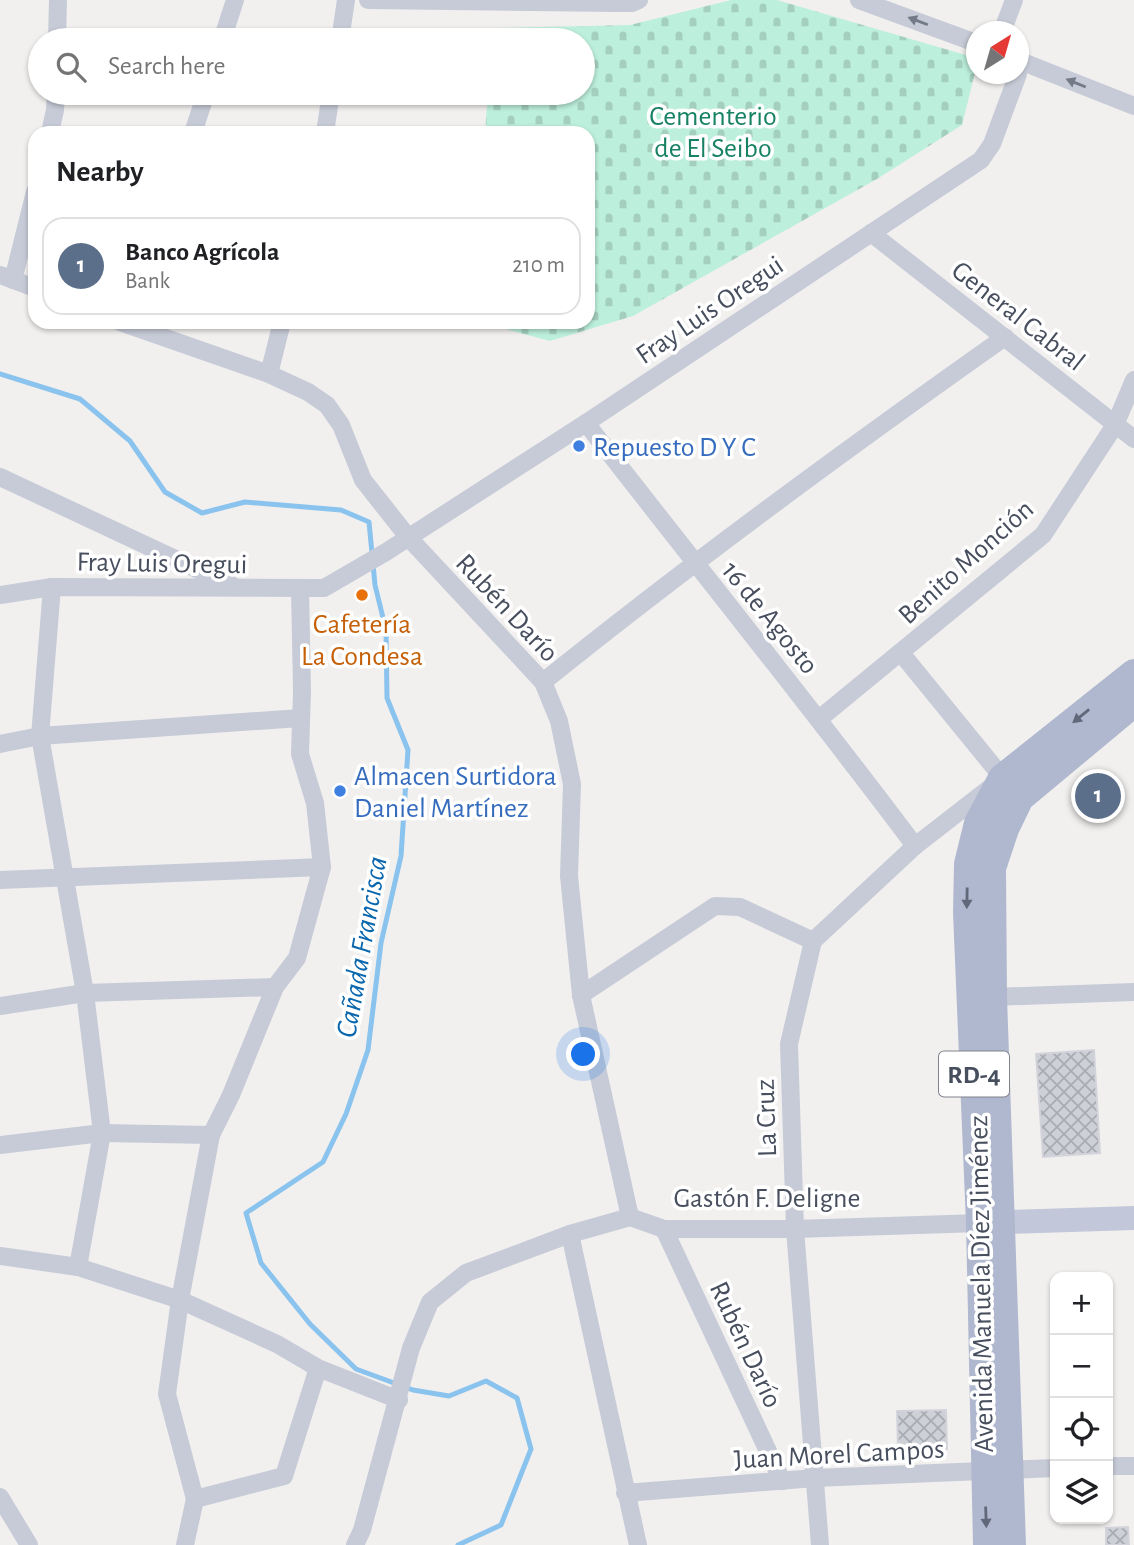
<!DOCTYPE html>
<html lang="en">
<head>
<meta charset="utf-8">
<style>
  :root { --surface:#fff; --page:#f2f2f2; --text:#202124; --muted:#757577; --line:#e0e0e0; --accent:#1643e5 }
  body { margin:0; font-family:"Alegreya Sans",sans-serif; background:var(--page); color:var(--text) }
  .controls { position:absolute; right:21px; bottom:21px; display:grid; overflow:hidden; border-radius:14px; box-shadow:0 2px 5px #0004 }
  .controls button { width:63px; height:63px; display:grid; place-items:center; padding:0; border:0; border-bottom:2px solid var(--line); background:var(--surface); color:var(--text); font:35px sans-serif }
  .compass { position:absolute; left:966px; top:21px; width:63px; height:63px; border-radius:50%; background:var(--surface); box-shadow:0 2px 5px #0004; rotate:37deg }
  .you { position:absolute; left:584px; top:1055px; width:24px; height:24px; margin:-18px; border:5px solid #fff; border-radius:50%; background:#1a73e8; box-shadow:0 0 0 10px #1a73e833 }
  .badge { display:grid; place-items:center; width:46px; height:46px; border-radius:50%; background:var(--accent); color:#fff; font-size:23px; font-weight:700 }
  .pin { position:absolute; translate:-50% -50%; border:4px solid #fff; box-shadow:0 2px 7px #0006 }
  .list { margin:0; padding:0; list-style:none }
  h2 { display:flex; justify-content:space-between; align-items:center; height:91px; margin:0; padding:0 28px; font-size:30px }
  h2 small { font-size:23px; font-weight:400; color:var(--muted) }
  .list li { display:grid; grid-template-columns:46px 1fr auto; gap:21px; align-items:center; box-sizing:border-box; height:98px; margin:0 14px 14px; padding:0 14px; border:2px solid var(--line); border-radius:21px }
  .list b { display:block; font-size:26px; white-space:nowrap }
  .list p { margin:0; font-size:23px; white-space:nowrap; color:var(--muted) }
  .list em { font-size:23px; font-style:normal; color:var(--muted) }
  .icon { flex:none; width:38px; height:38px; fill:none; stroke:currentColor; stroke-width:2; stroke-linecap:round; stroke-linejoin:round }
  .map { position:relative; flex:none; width:1134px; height:1545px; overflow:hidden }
  .search { position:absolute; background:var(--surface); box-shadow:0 2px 5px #0004; left:28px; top:28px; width:567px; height:77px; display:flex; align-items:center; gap:18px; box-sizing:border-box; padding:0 24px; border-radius:38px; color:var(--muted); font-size:26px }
  .panel { position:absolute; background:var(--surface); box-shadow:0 2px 5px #0004; left:28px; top:126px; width:567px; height:203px; border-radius:21px }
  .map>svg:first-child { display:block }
  .cemetery { fill:url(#cemetery-stones) }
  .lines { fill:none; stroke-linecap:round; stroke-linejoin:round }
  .stream { stroke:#8ac3ed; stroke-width:5 }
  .building { fill:url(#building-cross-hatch); stroke:#d3d4db; stroke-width:2 }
  .street { stroke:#c6cbd7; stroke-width:18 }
  .secondary { stroke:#c2c8d9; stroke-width:24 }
  .primary { stroke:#afb8cf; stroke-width:28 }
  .oneway { fill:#737a88 }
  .oneway2 { fill:#61687a }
  .shop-dot { fill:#3f7fe0; stroke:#fff; stroke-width:2.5 }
  .food-dot { fill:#e8710a; stroke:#fff; stroke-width:2.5 }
  .labels { text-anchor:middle; stroke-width:7; stroke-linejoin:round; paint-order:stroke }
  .shield { fill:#fff; stroke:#7e838e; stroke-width:2 }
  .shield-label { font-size:26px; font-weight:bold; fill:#474e5d }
  .park-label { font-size:28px; fill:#168163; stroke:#fff }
  .street-label { font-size:28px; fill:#474e5d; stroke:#fff }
  .shop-label { font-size:28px; fill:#366cbe; stroke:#fff; text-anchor:start }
  .food-label { font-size:28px; fill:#c56008; stroke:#fff }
  .water-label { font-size:30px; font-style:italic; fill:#0a67ad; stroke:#fff }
</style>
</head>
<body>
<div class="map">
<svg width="1134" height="1545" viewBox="0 0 1134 1545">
  <defs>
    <pattern id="cemetery-stones" width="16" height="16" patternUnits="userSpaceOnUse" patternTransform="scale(1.75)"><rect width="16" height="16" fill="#bdf0dc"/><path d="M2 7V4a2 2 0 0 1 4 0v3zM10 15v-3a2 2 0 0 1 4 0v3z" fill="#a4cfbf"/></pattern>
    <pattern id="building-cross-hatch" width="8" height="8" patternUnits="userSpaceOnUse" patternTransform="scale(1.75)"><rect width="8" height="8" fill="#ced0d7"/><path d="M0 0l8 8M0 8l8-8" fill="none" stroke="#a9abb2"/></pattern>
  </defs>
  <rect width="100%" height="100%" fill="#f2f0ef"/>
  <!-- cemetery -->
  <polygon class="cemetery" points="731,0 777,0 976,58 976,69 962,125 877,179 633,316 550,341 479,322 588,322 588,133 485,133 488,93 583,93 583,40 492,40 493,28 630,25"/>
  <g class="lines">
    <!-- stream -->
    <polyline class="stream" points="0,374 80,399 130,441 165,492 202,513 245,502 341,510 369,522 375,585 386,630 387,698 408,750 401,856 381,943 368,1050 346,1114 323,1162 246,1213 261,1263 310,1324 356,1369 413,1390 449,1396 486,1381 517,1398 531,1449 501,1525 458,1545"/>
  </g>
  <!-- building -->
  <g class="building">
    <polygon points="1094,1050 1100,1153 1043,1157 1036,1054"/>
    <polygon points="946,1410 947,1449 898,1450 897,1411"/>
    <polygon points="1128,1527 1129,1545 1106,1545 1106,1528"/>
  </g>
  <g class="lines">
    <!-- street -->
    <g class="street">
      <polyline points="368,0 617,3 632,3 639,0"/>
      <polyline points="859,0 976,43"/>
      <polyline points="1002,32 1014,0"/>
      <polyline points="57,40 58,0"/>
      <polyline points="222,40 235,0"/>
      <polyline points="340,40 346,0"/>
      <polyline points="1018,60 1134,106"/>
      <polyline points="50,133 55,110 56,93"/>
      <polyline points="193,133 206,93"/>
      <polyline points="325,133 331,93"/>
      <polyline points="871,233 1134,439"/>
      <polyline points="0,275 35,288"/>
      <polyline points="13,280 35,192"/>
      <polyline points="120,322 269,374 308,392 327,405 341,425 363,480 408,537 543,682 559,721 572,784 569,876 581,995 630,1217"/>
      <polyline points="269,374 282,322"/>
      <path d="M 586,423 C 695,564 808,703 915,846"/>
      <polyline points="0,477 233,586"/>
      <polyline points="52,587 40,736 85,993 102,1133 78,1267"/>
      <polyline points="0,595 52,587 324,588 386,552 586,423 981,160 992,144 1018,74"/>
      <polyline points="901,653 1007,783"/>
      <path d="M 543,682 C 693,561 848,448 1005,337"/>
      <polyline points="819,719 1043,535 1115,425 1134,380"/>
      <polyline points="0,744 40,736 301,718"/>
      <polyline points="0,880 322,867"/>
      <polyline points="581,995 715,906 740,907 813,941"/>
      <polyline points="993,997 1134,992"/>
      <polyline points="0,1006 85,993 275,987"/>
      <polyline points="0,1145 102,1133 211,1135"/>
      <polyline points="664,1229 782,1481"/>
      <polyline points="570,1234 638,1545"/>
      <polyline points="0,1256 78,1267 180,1300 277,1344 318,1368 399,1400"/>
      <polyline points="1108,1466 1134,1466"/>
      <polyline points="625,1493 815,1478 1055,1468"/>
      <polyline points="0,1497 29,1545"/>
      <polyline points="195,1499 284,1476 318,1368"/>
      <polyline points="185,1545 195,1499 167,1394 180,1300 211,1135 231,1095 275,987 297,958 322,867 315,803 300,754 302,691 300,589"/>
      <polyline points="355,1545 362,1530 411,1348 430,1302 466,1273 570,1234 630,1217 664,1229 795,1229 980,1223"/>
      <polyline points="820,1545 795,1229 789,1044 813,941 915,846 991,787"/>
    </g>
    <!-- secondary -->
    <polyline class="secondary" points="981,1223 1134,1218"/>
    <!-- primary -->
    <g class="primary">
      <polyline points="987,1545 980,1223 967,912 968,864 978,823 1002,778 1134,673"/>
      <polyline points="1012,1545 993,997 992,868 1005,829 1020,798 1134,703"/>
    </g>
  </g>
  <!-- one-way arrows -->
  <defs><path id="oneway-solid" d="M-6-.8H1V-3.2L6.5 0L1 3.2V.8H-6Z" transform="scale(1.75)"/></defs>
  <g class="oneway">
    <use href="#oneway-solid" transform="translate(918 21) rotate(-159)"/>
    <use href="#oneway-solid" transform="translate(1076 83) rotate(-158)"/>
  </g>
  <g class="oneway2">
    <use href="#oneway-solid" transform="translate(1081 716) rotate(141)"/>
    <use href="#oneway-solid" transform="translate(967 898) rotate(91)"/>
    <use href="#oneway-solid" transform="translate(986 1517) rotate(88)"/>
  </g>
  <!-- markers -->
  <g class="shop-dot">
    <circle cx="579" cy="446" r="7"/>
    <circle cx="340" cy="791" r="7"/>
  </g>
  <circle class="food-dot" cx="362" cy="595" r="7"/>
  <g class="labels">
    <!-- shield labels -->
    <rect class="shield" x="939" y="1051.5" width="70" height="45" rx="5"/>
    <g class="shield-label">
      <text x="974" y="1083">RD-4</text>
    </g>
    <!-- park labels -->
    <g class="park-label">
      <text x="713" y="125">Cementerio<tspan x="713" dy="32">de El Seibo</tspan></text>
    </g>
    <!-- street labels -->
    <g class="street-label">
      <text transform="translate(709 309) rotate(-34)" y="10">Fray Luis Oregui</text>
      <text transform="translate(1019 315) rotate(38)" y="10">General Cabral</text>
      <text transform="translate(965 561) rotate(-42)" y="10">Benito Monción</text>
      <text transform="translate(162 562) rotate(1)" y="10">Fray Luis Oregui</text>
      <text transform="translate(508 607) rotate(47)" y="10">Rubén Darío</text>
      <text transform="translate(771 617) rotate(51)" y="10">16 de Agosto</text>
      <text transform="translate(765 1118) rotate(-92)" y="10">La Cruz</text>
      <text x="767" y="1207">Gastón F. Deligne</text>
      <text transform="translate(980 1284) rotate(-91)" y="10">Avenida Manuela Díez Jiménez</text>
      <text transform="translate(747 1344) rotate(65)" y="10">Rubén Darío</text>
      <text transform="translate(839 1453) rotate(-3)" y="10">Juan Morel Campos</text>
    </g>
    <!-- shop labels -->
    <g class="shop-label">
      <text x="593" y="456">Repuesto D Y C</text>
      <text x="354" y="785">Almacen Surtidora<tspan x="354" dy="32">Daniel Martínez</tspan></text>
    </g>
    <!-- food labels -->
    <g class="food-label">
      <text x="362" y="633">Cafetería<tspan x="362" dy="32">La Condesa</tspan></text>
    </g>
    <!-- water labels -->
    <g class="water-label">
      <text transform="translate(361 947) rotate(-80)" y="10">Cañada Francisca</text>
    </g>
  </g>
</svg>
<div class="controls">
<button>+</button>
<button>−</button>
<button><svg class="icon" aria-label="locate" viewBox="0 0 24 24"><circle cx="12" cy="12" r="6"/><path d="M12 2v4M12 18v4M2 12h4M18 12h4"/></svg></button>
<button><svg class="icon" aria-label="layers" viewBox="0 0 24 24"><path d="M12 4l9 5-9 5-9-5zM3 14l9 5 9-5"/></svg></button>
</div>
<svg class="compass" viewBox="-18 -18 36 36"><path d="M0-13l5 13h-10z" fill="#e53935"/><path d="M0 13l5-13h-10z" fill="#757577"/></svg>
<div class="you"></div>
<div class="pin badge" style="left:1098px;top:796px;background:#5c6f8a">1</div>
<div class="search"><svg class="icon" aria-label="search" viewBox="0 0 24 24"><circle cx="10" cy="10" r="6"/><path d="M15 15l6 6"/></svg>Search here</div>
<section class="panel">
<h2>Nearby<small></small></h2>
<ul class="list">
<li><span class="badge" style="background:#5c6f8a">1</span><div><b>Banco Agrícola</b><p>Bank</p></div><em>210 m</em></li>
</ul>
</section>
</div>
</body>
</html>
